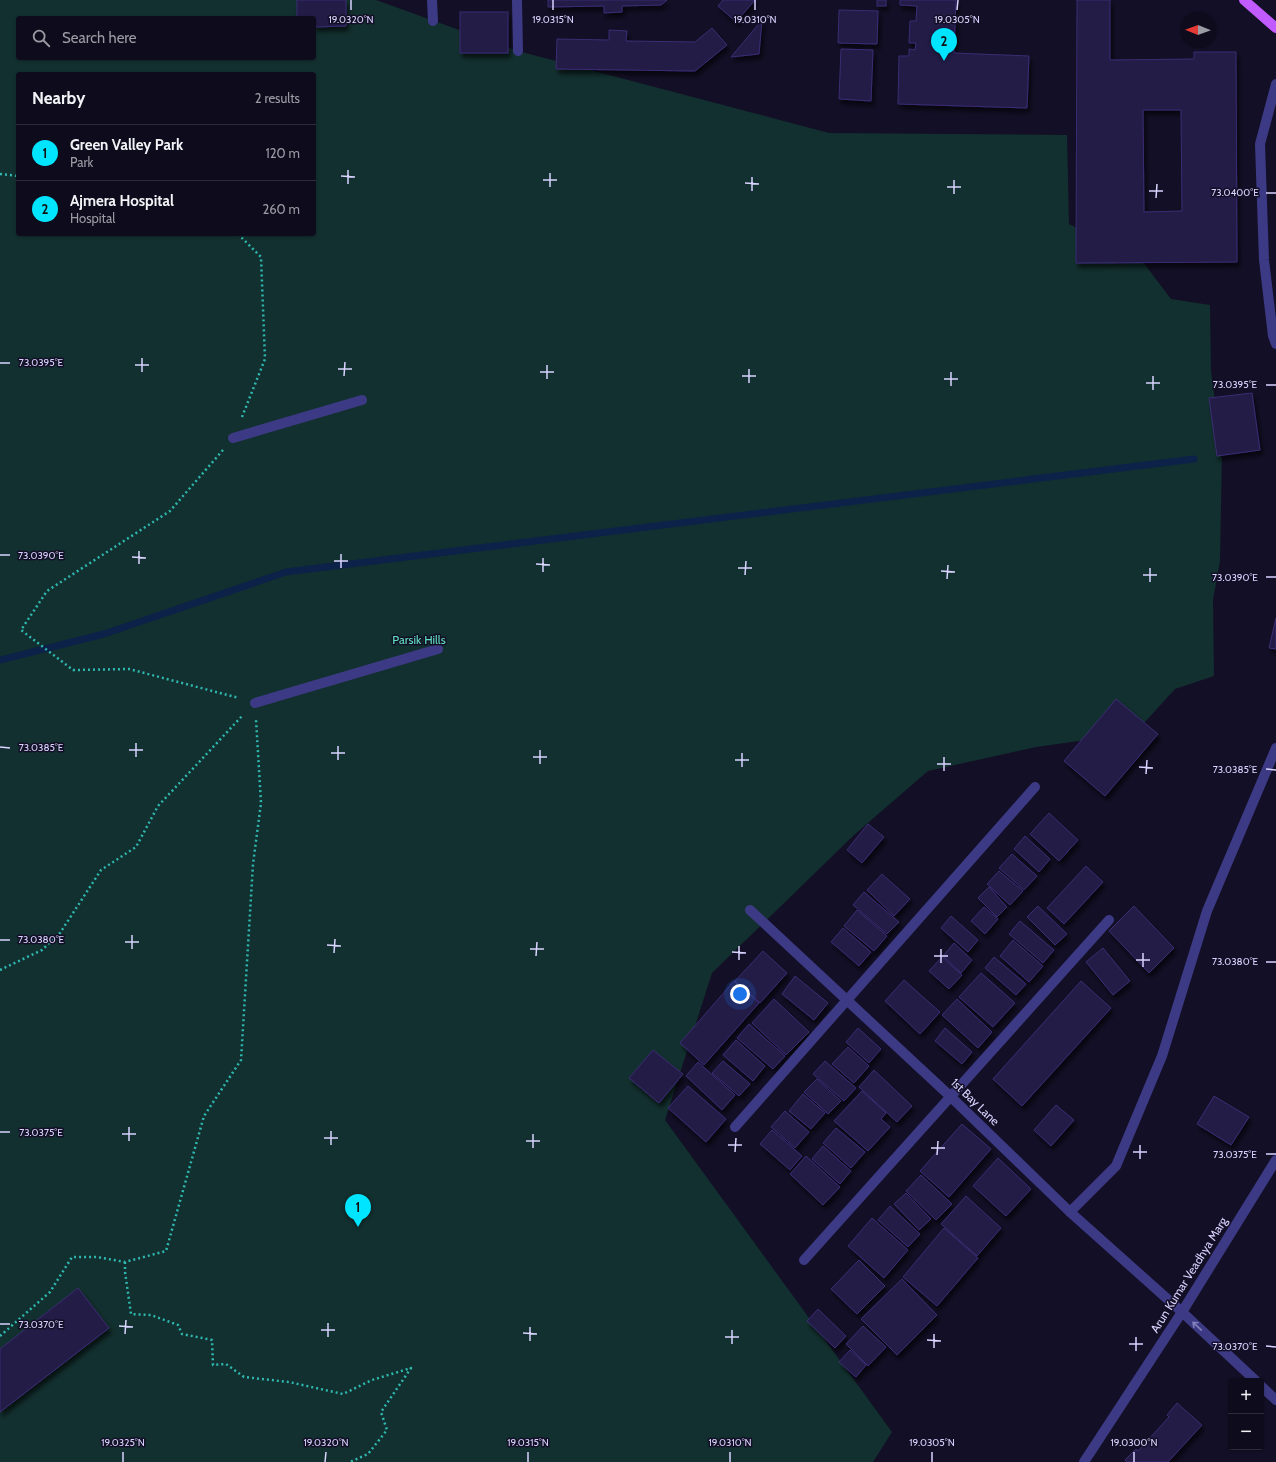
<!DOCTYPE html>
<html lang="en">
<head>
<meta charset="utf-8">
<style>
  :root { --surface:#0e0b1c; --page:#171425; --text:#f1f3f6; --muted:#9b9ba3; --line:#2e2b3b; --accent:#00e5ff }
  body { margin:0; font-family:Cabin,sans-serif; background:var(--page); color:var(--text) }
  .controls { position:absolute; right:12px; bottom:12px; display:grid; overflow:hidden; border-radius:4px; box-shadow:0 1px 3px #0004 }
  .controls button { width:36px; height:36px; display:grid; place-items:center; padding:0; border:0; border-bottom:1px solid var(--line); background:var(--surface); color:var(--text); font:20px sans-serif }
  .compass { position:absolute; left:1180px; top:12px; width:36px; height:36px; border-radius:50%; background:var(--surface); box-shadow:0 1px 3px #0004; rotate:271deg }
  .you { position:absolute; left:740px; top:994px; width:14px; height:14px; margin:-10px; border:3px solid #fff; border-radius:50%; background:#1a73e8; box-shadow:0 0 0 6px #1a73e833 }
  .badge { display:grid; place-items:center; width:26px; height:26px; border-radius:50%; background:var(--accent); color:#111; font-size:13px; font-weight:700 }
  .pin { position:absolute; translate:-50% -33px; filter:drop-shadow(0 1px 2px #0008) }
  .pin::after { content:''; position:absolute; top:21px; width:14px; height:12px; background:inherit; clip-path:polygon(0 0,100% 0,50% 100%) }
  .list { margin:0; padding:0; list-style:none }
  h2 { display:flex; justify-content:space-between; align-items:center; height:52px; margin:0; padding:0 16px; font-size:17px }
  h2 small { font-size:13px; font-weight:400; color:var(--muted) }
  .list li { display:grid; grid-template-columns:26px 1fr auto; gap:12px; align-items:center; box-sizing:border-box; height:56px; padding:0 16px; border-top:1px solid var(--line) }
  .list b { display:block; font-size:15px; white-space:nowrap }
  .list p { margin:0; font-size:13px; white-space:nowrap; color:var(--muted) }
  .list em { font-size:13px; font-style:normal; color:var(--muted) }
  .icon { flex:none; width:22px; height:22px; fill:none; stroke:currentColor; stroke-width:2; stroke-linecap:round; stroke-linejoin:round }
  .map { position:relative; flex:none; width:1276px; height:1462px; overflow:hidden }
  .search { position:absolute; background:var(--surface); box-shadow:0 1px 3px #0004; left:16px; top:16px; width:300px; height:44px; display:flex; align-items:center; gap:10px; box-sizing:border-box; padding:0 14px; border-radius:4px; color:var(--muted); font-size:15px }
  .panel { position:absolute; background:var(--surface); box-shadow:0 1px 3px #0004; left:16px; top:72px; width:300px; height:164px; border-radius:4px }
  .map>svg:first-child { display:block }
  .green { fill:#12302f; fill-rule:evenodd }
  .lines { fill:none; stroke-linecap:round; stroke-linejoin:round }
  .stream { stroke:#0c2248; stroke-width:7 }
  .building { fill:#241b47; stroke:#3b2d73; fill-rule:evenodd; filter:url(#shadow) }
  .path { stroke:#2fb8b0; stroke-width:2.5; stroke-dasharray:2 3; stroke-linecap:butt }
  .minor { stroke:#3d3a85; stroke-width:10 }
  .major { stroke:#c25bff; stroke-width:10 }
  .oneway { stroke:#837fbc }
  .ticks { fill:none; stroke:#d9d4ff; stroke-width:1.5 }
  .labels { text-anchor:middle; stroke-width:3; stroke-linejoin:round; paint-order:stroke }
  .park-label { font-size:12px; fill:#5fe0c0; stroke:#130f26 }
  .street-label { font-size:12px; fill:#d9d4ff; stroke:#130f26 }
  .ticks-label { font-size:10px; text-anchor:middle; fill:#d9d4ff; stroke:#130f26; stroke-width:3; stroke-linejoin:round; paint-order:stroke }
</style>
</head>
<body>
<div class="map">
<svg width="1276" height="1462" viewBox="0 0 1276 1462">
  <defs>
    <filter id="shadow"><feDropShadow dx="2.5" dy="4.5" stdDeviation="2" flood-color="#0009"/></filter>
  </defs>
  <rect width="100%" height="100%" fill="#130f26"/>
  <!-- green -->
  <path class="green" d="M 0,0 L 376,0 L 518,51 L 829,133 L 1067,135 L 1069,224 L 1143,262 L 1171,299 L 1210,305 L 1211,371 L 1222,453 L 1220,561 L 1213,600 L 1214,676 L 1175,689 L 1135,733 L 1036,747 L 928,771 L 854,835 L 712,973 L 665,1120 L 892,1432 L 873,1462 L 0,1462 ZM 18,18 L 314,18 L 314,58 L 18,58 ZM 18,74 L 314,74 L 314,234 L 18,234 Z"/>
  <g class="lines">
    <!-- stream -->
    <polyline class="stream" points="0,660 104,634 286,572 1194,459"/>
  </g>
  <!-- building -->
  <g class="building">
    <polygon points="297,0 346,0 346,26 314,27 314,18 297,18"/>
    <polygon points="548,0 667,0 661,5 622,6 622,12 604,13 604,6 548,7"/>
    <polygon points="723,0 755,0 736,22 718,6"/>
    <rect x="877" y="0" width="9" height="6"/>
    <polygon points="900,0 956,0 954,53 1029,56 1027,108 898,104 899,56 909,56 909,49 915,50 916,43 909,43 910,21 916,21 917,6 900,5"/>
    <path d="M 1077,0 L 1110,0 L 1110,60 L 1194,59 L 1194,52 L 1236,52 L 1237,262 L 1076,263 ZM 1143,110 L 1181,110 L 1182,211 L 1144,212 Z"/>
    <polygon points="839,10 878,11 877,44 838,43"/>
    <rect x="460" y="12" width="48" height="41"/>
    <polygon points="762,20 759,54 731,57"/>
    <polygon points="712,28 727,45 695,71 556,69 557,39 609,40 609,30 627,31 626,41 695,42"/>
    <polygon points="841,49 873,50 871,101 839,99"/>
    <polygon points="1252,393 1260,450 1217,456 1209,398"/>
    <polygon points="1276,618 1276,649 1269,648"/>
    <polygon points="1116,699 1158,734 1105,796 1064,761"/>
    <polygon points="1049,813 1078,840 1059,861 1030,834"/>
    <polygon points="868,824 884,837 862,863 847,850"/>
    <polygon points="1025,836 1050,859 1039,872 1014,849"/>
    <polygon points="1012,854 1037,876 1024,890 999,868"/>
    <polygon points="1086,866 1103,882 1064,924 1047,908"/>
    <polygon points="999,871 1023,891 1010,905 987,884"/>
    <polygon points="882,874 910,899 894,916 867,890"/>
    <polygon points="989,887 1007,907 997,917 978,898"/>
    <polygon points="864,892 899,922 887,934 853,905"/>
    <polygon points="1038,906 1067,934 1055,945 1027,917"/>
    <polygon points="1134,906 1174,948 1149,973 1109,931"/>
    <polygon points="984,907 998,919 985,934 971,921"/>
    <polygon points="857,910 887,936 874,951 844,926"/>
    <polygon points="951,916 978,940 968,952 941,928"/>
    <polygon points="1020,921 1054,950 1043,963 1009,934"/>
    <polygon points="843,928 871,952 859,966 831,942"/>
    <polygon points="1013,940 1043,966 1029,982 1000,956"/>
    <polygon points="954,943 972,960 961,973 943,956"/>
    <polygon points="1103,948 1130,981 1113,995 1086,962"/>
    <polygon points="763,951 787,973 760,1003 735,981"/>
    <polygon points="942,957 962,975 949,989 929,971"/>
    <polygon points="994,957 1026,984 1016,995 985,968"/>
    <polygon points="981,973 1015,1003 993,1027 959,997"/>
    <polygon points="795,976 828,1003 814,1020 782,994"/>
    <polygon points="904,980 940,1012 920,1034 885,1001"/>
    <polygon points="734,981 759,1003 704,1065 680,1043"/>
    <polygon points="1081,981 1111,1008 1022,1106 993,1079"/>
    <polygon points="774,999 809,1032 786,1055 752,1023"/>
    <polygon points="957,999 992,1032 978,1048 942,1015"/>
    <polygon points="749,1024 785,1056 773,1069 737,1038"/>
    <polygon points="858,1028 881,1049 869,1063 846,1042"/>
    <polygon points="945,1028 972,1052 962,1064 935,1041"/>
    <polygon points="736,1040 765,1066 753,1081 723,1055"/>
    <polygon points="848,1047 869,1066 854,1083 832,1064"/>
    <polygon points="653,1050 683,1074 659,1103 629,1078"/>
    <polygon points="723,1061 750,1084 739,1096 712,1073"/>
    <polygon points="825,1061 856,1088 844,1101 813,1074"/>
    <polygon points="698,1062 735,1095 722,1110 686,1076"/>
    <polygon points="874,1070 912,1106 897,1122 859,1087"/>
    <polygon points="817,1079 841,1101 828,1114 804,1092"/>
    <polygon points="688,1086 726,1119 706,1142 668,1108"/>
    <polygon points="862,1091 886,1113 881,1119 890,1127 868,1151 834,1121"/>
    <polygon points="803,1094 825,1113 811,1129 789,1111"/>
    <polygon points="1214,1096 1249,1117 1231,1145 1197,1124"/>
    <polygon points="1056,1105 1074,1120 1051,1146 1034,1130"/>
    <polygon points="785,1111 809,1132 795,1148 771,1127"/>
    <polygon points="962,1124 991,1149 949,1197 920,1171"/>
    <polygon points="836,1128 865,1152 851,1168 823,1143"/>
    <polygon points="772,1130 802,1156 790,1170 760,1144"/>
    <polygon points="823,1146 851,1171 840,1184 812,1159"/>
    <polygon points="806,1156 840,1187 823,1205 790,1174"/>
    <polygon points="998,1158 1031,1189 1006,1216 973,1186"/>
    <polygon points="921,1175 952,1204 936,1220 906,1191"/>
    <polygon points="906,1193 931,1219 919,1230 894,1204"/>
    <polygon points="966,1196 1001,1228 977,1256 941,1224"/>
    <polygon points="890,1206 920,1234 908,1247 878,1220"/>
    <polygon points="872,1218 908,1250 884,1278 848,1246"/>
    <polygon points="944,1228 978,1258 937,1306 903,1277"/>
    <polygon points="859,1260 885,1286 857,1314 831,1289"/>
    <polygon points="902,1279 937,1315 897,1355 861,1319"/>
    <polygon points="78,1288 109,1328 0,1412 0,1349"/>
    <polygon points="818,1309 846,1336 835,1348 807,1321"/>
    <polygon points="863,1326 886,1347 868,1366 846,1344"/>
    <polygon points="850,1350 866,1365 856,1377 839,1362"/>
    <polygon points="1177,1403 1202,1425 1168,1462 1127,1462 1125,1460 1136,1449 1138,1451 1169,1417 1167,1415"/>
  </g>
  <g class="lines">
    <!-- path -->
    <g class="path">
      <polyline points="0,174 18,176"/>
      <polyline points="238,234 261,257 265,359 242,417"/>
      <polyline points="223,450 170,511 47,591 21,630 73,670 129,669 239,698"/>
      <polyline points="0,970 42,950 60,933 101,870 136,847 158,806 243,715"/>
      <polyline points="125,1262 125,1272 131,1314 151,1315 178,1325 182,1334 212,1340 213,1365 226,1364 244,1377 289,1382 343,1394 372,1380 411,1368 381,1412 387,1430 368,1454 350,1462"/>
      <polyline points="0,1336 50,1292 72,1257 97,1257 125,1262 166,1251 204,1116 241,1060 253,864 261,803 256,719"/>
    </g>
    <!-- minor -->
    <g class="minor">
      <polyline points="432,0 433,21"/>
      <polyline points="517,0 518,51"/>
      <polyline points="1276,84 1260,144 1264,260 1273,336 1276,344"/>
      <polyline points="233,438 362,400"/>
      <polyline points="255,703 438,649"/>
      <polyline points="750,910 951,1097 1070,1212 1182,1312 1256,1381"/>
      <polyline points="735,1127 1035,787"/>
      <polyline points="1070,1212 1116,1166 1162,1056 1207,911 1276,748"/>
      <polyline points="804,1260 1109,920"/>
      <polyline points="1261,1386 1276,1400"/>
      <polyline points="1084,1462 1182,1312 1276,1160"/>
    </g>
    <!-- major -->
    <polyline class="major" points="1244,0 1276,28"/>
  </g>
  <!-- one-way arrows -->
  <defs><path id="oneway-shaft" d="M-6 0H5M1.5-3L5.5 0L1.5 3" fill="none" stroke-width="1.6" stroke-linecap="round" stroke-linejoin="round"/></defs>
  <use class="oneway" href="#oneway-shaft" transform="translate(1197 1326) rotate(-137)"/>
  <!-- ticks -->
  <path class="ticks" d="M 351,10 L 351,0M 553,10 L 553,0M 755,10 L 755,0M 957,10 L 958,0M 341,176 L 355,177M 543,180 L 557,180M 745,183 L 759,184M 348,184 L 348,170M 550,187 L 550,173M 947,187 L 961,187M 752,191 L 752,177M 1149,191 L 1163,191M 1266,193 L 1276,193M 954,194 L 954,180M 1156,198 L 1157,184M 0,363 L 10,363M 135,365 L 149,365M 338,369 L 352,369M 142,372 L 142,358M 540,372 L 554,372M 344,376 L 345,362M 742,376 L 756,376M 547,379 L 547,365M 944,379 L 958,379M 749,383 L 749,369M 1146,383 L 1160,383M 1266,385 L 1276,385M 951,386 L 951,372M 1153,390 L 1153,376M 0,555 L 10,555M 132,557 L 146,558M 334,561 L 348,561M 139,564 L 139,551M 536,564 L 550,565M 341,568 L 341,554M 738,568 L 752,568M 941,571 L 955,572M 543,572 L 543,558M 745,575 L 746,561M 1143,575 L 1157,575M 1266,577 L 1276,577M 947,579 L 948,565M 1150,582 L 1150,568M 0,747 L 10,748M 129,750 L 143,750M 331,753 L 345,753M 136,757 L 136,743M 533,757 L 547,757M 338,760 L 338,746M 735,760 L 749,760M 540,764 L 540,750M 937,764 L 951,764M 742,767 L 742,753M 1139,767 L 1153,768M 1266,769 L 1276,770M 944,771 L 944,757M 1146,774 L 1147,760M 0,940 L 10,940M 125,942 L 139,942M 327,945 L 341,946M 132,949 L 132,935M 530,949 L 544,949M 732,952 L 746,953M 334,953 L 335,939M 536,956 L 537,942M 934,956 L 948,956M 739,960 L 739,946M 1136,960 L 1150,960M 1266,962 L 1276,962M 941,963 L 941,949M 1143,967 L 1143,953M 0,1132 L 10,1132M 122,1134 L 136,1134M 324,1138 L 338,1138M 129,1141 L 129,1127M 526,1141 L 540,1141M 331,1145 L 331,1131M 728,1145 L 742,1145M 533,1148 L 533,1134M 931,1148 L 945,1148M 735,1152 L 736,1138M 1133,1152 L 1147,1152M 1266,1154 L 1276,1154M 937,1155 L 938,1141M 1140,1159 L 1140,1145M 0,1324 L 10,1324M 119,1326 L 133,1327M 321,1330 L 335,1330M 523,1333 L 537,1334M 125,1334 L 126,1320M 328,1337 L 328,1323M 725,1337 L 739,1337M 927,1340 L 941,1341M 530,1341 L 530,1327M 732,1344 L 732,1330M 1129,1344 L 1143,1344M 1266,1346 L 1276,1347M 934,1348 L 934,1334M 1136,1351 L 1136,1337M 123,1462 L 123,1452M 325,1462 L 326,1452M 528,1462 L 528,1452M 730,1462 L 730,1452M 932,1462 L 932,1452M 1134,1462 L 1134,1452"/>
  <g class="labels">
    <!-- park labels -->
    <g class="park-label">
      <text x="419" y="644">Parsik Hills</text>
    </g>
    <!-- street labels -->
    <g class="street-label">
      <text transform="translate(975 1102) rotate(44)" y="4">1st Bay Lane</text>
      <text transform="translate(1189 1275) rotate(-58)" y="4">Arun Kumar Veadhya Marg</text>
    </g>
  </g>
  <g class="ticks-label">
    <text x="351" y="23">19.0320°N</text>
    <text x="553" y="23">19.0315°N</text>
    <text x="755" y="23">19.0310°N</text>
    <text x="957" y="23">19.0305°N</text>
    <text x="1235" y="196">73.0400°E</text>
    <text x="41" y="366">73.0395°E</text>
    <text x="1235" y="388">73.0395°E</text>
    <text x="41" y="559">73.0390°E</text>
    <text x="1235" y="581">73.0390°E</text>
    <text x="41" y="751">73.0385°E</text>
    <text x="1235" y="773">73.0385°E</text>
    <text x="41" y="943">73.0380°E</text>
    <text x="1235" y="965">73.0380°E</text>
    <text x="41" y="1136">73.0375°E</text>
    <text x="1235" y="1158">73.0375°E</text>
    <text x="41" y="1328">73.0370°E</text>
    <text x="1235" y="1350">73.0370°E</text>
    <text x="123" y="1446">19.0325°N</text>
    <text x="326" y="1446">19.0320°N</text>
    <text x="528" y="1446">19.0315°N</text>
    <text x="730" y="1446">19.0310°N</text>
    <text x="932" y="1446">19.0305°N</text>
    <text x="1134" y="1446">19.0300°N</text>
  </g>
</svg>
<div class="controls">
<button>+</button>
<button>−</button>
</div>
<svg class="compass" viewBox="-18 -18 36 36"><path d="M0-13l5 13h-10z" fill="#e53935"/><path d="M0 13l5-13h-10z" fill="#9b9ba3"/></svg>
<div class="you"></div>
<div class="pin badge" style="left:358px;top:1227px">1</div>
<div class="pin badge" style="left:944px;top:61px">2</div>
<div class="search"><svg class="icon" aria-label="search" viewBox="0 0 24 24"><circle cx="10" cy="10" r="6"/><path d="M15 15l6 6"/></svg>Search here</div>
<section class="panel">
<h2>Nearby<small>2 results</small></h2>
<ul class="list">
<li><span class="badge">1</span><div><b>Green Valley Park</b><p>Park</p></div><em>120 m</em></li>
<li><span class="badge">2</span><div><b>Ajmera Hospital</b><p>Hospital</p></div><em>260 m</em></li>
</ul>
</section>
</div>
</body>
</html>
